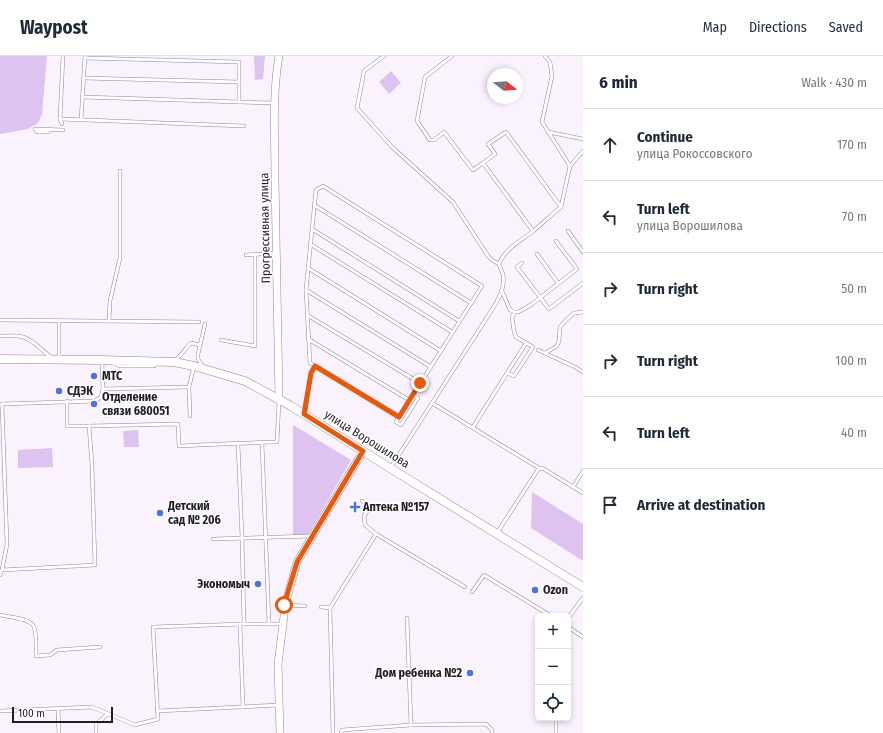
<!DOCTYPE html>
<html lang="en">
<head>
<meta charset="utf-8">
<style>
  :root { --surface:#fff; --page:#f2f2f3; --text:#1f2937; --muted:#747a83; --line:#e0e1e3 }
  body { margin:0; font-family:"Fira Sans Condensed",sans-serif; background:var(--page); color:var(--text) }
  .controls { position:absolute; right:12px; bottom:12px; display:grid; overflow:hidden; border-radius:6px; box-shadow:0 2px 6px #0003 }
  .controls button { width:36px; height:36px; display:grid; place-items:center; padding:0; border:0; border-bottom:1px solid var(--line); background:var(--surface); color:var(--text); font:20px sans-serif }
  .compass { position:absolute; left:487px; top:12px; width:36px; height:36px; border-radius:50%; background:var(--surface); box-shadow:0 2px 6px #0003; rotate:107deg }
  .scale { position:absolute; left:12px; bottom:10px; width:101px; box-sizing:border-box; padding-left:4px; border:2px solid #211d24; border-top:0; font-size:11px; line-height:14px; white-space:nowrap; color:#211d24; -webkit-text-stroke:3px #fff; paint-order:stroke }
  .stop { position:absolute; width:12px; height:12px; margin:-9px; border:3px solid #ea580c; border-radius:50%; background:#fff }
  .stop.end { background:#ea580c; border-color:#fff; box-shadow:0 1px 4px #0008 }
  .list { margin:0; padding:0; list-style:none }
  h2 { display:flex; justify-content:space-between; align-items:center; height:52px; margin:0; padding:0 16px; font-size:17px }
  h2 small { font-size:13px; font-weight:400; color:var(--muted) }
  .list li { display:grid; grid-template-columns:26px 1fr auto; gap:12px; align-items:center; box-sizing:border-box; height:72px; padding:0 16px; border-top:1px solid var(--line) }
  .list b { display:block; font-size:15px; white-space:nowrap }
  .list p { margin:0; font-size:13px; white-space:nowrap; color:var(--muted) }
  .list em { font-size:13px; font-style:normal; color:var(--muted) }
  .icon { flex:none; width:22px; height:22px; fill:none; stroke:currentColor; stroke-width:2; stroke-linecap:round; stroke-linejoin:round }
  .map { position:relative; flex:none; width:583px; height:677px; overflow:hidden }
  header { display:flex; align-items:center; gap:24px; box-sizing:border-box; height:56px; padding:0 20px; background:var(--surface); border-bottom:1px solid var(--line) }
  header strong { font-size:19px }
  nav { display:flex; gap:22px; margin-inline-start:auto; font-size:14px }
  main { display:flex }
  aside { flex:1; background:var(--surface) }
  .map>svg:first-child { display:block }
  .green { fill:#dec2ef }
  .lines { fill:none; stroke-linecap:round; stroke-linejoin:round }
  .service-casing { stroke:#918698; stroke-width:4 }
  .tertiary-casing { stroke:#918698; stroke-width:8 }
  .secondary-casing { stroke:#918698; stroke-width:9 }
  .service { stroke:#fff; stroke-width:3 }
  .tertiary { stroke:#fff; stroke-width:7 }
  .secondary { stroke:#fff; stroke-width:8 }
  .route { stroke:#ea580c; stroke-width:5 }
  .poi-dot { fill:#4d72e6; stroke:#fff; stroke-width:1.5 }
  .labels { text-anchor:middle; stroke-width:3; stroke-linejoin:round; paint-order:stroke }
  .street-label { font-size:12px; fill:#211d24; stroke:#fff }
  .poi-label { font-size:12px; font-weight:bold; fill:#211d24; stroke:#fff; text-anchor:start }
</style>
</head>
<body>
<header>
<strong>Waypost</strong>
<nav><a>Map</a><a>Directions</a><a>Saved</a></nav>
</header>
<main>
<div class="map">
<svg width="583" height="677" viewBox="0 0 583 677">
  <rect width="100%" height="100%" fill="#faf3fe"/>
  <!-- green -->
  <g class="green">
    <polygon points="0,0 47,0 42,58 38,67 28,73 0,78"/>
    <polygon points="254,0 265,0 263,23 255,24"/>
    <polygon points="391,15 401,27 389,38 379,26"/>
    <polygon points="293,369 351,404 308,479 293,479"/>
    <polygon points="138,374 139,391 124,391 123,375"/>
    <polygon points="52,392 53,411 18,412 18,394"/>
    <polygon points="532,436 583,468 583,505 531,472"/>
  </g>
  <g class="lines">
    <!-- service casing -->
    <g class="service-casing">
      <g id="service">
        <polyline points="384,0 364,15 357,52 392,91 453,146 488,200 492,204 499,208"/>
        <polyline points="452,0 425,21 417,65 430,84 434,84 444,76 473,114 483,107 533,175"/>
        <polyline points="545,0 550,6 552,20 542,66 570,110 561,151"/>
        <polyline points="85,2 239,6 239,46"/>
        <polyline points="84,22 239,26"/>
        <polyline points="83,41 273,47"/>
        <polyline points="60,63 244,70"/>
        <polyline points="81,64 85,0"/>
        <polyline points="62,68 60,63 63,0"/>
        <polyline points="50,74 47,76 37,76 35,73 63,74"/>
        <polyline points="548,76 583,83"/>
        <polyline points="570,110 583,95"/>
        <polyline points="314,149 471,247"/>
        <polyline points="312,173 459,265"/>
        <polyline points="568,175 583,196"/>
        <polyline points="310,188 452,276"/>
        <polyline points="537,198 558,227"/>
        <polyline points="246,199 276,197"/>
        <polyline points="522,207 517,211 549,253 583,227"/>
        <polyline points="308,212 441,295"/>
        <polyline points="306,234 431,311"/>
        <polyline points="502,235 510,254 515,256"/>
        <polyline points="307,259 420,327"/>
        <polyline points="0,264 199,266"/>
        <polyline points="59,265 59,303"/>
        <polyline points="109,265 110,245 120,202 120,115"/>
        <path d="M 0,280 C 7,280 16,279 23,281 C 34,284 42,295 51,301"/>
        <polyline points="308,283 409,344"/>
        <polyline points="221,284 255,290 255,198"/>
        <polyline points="538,294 575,311 583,316"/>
        <polyline points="545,297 557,290 559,285 560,271 567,263 574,257 583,256"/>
        <path d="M 175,304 C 183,299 184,293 191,287 L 199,289"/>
        <polyline points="102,306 103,333 189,331 194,310"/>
        <polyline points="113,307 120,310 154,310 157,307"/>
        <polyline points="315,310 399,361"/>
        <polyline points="203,311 198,303 198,298 205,268"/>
        <polyline points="507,317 514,320 533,291 516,281 514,275 512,261 515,256 518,256 524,253 532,248 577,213 556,185"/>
        <polyline points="189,331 190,360"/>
        <polyline points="432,347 539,412 544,413 583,437"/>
        <polyline points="0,349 2,348 95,345 101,341 103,333"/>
        <path d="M 305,357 L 311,317 L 315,310 L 310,307 L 306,234 L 316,134 L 323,130 L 482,230 C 454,274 427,317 399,361 L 396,366 L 401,369 L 418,342 L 413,339"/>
        <path d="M 89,370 L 178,368 L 179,390 C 212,388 245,387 277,386 L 279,345"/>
        <polyline points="473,371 526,287"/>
        <polyline points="262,387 269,568"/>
        <polyline points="238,388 242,481 244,568 283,568"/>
        <path d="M 391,411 L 486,263 C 494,250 506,235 503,219 C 502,215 500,212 499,208 C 505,193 520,185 532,176 C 542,168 551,159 561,151 L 506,76 L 488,88 L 495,98 L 483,107"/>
        <polyline points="573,431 583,415"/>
        <polyline points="362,445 371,450 364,460 365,469 376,478 465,531"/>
        <polyline points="497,477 539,412"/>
        <polyline points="213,483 311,480"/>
        <polyline points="2,514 95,509 92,409 89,370 67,370 67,345"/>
        <polyline points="0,519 2,514 7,488 2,348"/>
        <polyline points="472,536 484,519 551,560"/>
        <polyline points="285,549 305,550"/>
        <polyline points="321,551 330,552"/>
        <path d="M 0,559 C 8,561 28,562 33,569 C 37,574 36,592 36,600 L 50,599 L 57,594 L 100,591"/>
        <polyline points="407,562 411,669"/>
        <polyline points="568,562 583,542"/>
        <polyline points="240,568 243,651"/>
        <polyline points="568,571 583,581"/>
        <polyline points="58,653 59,677"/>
        <polyline points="0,655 92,651 135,669 158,663 153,571 244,568"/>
        <polyline points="157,655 279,649"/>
        <polyline points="556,662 556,677"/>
        <polyline points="96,677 96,668 108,658"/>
        <polyline points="333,677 330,552 376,478"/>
        <polyline points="341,677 342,674 411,669 486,668 492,674 492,677"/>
      </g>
    </g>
    <!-- tertiary casing -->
    <g class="tertiary-casing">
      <g id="tertiary">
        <path d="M 279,0 C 272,40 275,84 275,124 C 276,197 278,270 279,343"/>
        <polyline points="280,677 278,608 284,560 285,549 297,506 363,395"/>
      </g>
    </g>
    <!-- secondary casing -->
    <g class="secondary-casing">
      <polyline id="secondary" points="0,303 102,304 174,306 194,310 245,325 291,350 390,412 583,531"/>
    </g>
    <!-- service -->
    <use href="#service" class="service"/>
    <!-- tertiary -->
    <use href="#tertiary" class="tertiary"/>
    <!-- secondary -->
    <use href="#secondary" class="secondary"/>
  </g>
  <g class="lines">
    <!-- route -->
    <polyline class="route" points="284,549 297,506 363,395 304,358 311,317 315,310 399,361 420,327"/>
  </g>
  <!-- markers -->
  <g class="poi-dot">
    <circle cx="94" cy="320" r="4"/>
    <circle cx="59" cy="335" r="4"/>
    <circle cx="94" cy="348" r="4"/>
    <path d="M353 445h4v4h4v4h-4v4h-4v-4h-4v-4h4z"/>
    <circle cx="160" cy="457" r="4"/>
    <circle cx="258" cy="528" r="4"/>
    <circle cx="535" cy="534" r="4"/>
    <circle cx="470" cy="617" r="4"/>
  </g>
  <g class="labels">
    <!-- street labels -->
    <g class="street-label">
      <text transform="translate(265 172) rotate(-91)" y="4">Прогрессивная улица</text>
      <text transform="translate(367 383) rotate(32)" y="4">улица Ворошилова</text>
    </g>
    <!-- poi labels -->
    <g class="poi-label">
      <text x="102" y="324">МТС</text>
      <text x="67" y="339">СДЭК</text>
      <text x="102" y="345">Отделение<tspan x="102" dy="14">связи 680051</tspan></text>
      <text x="168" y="454">Детский<tspan x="168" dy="14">сад № 206</tspan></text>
      <text x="363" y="455">Аптека №157</text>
      <text x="250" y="532" text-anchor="end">Экономыч</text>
      <text x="543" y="538">Ozon</text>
      <text x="462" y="621" text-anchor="end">Дом ребенка №2</text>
    </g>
  </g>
</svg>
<div class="controls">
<button>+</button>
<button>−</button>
<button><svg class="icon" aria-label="locate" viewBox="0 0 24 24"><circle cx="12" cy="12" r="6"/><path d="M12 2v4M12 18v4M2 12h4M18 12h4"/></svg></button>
</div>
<svg class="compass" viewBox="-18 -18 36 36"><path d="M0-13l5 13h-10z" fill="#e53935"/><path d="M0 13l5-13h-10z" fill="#747a83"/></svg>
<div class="scale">100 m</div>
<div class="stop" style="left:284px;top:549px"></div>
<div class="stop end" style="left:420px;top:327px"></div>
</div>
<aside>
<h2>6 min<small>Walk · 430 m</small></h2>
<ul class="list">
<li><svg class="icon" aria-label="ahead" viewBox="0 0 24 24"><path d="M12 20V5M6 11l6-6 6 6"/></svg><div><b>Continue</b><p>улица Рокоссовского</p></div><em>170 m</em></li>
<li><svg class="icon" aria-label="left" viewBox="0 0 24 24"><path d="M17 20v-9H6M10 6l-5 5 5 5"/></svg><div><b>Turn left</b><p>улица Ворошилова</p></div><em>70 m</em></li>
<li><svg class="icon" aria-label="right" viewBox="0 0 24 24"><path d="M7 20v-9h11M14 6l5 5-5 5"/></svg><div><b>Turn right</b></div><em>50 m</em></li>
<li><svg class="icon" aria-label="right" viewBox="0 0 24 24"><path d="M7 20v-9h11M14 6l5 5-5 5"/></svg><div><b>Turn right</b></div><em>100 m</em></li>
<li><svg class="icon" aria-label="left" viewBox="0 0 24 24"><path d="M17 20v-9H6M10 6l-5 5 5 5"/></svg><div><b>Turn left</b></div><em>40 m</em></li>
<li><svg class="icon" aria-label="arrive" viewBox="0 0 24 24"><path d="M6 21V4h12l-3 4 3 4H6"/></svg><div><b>Arrive at destination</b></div></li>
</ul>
</aside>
</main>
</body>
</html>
